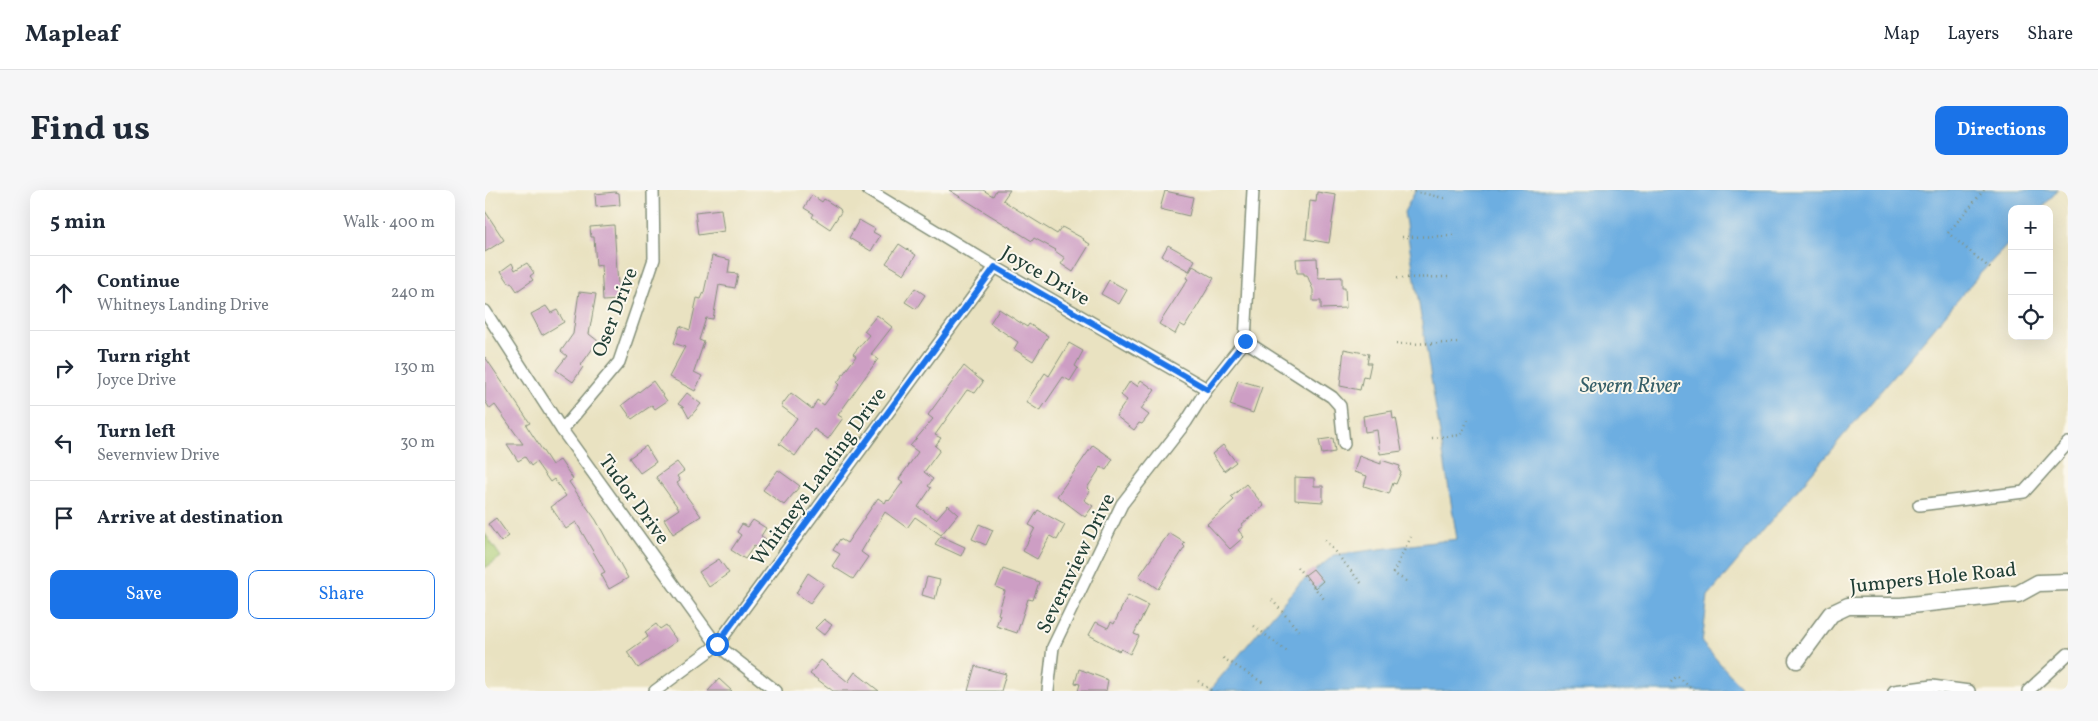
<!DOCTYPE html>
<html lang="en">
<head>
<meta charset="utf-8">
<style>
  :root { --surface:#fff; --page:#f6f6f7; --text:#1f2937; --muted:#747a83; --line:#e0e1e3; --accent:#1a73e8 }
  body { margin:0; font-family:Vollkorn,serif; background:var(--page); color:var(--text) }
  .controls { position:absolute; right:15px; top:15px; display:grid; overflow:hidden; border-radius:10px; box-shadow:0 5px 20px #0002 }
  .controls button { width:45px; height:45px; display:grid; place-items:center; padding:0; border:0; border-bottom:1px solid var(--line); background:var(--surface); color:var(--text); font:25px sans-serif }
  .stop { position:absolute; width:15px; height:15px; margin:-11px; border:4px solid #1a73e8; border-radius:50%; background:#fff }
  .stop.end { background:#1a73e8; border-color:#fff; box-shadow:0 1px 5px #0008 }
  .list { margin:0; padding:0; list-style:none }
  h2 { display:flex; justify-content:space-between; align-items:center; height:65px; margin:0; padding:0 20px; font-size:21px }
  h2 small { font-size:16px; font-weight:400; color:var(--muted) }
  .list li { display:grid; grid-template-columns:32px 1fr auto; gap:15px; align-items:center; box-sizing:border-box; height:75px; padding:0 20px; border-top:1px solid var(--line) }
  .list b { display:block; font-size:19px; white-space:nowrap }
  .list p { margin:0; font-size:16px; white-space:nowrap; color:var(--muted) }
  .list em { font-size:16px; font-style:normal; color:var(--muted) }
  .actions { display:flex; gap:10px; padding:15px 20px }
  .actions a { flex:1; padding:11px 0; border:1px solid var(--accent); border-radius:10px; text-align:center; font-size:18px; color:var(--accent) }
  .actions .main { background:var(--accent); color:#fff }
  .icon { flex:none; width:28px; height:28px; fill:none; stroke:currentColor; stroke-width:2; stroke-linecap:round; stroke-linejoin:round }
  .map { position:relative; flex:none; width:1583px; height:501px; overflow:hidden; border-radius:10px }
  header { display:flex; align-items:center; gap:30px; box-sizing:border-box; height:70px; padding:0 25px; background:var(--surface); border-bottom:1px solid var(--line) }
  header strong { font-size:24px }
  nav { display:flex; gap:28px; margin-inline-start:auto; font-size:18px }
  .intro { display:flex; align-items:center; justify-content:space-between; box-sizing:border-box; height:120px; padding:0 30px }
  h1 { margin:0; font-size:35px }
  .button { padding:12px 22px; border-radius:10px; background:var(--accent); color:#fff; font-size:18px; font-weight:700 }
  main { display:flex; gap:30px; padding:0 30px }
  aside { flex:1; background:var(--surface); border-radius:10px; box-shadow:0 5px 20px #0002 }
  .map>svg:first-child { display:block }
  .green { fill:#abcc74; stroke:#658454 }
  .water { fill:#6daee1; stroke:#46768a }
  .building { fill:#cd9ec4 }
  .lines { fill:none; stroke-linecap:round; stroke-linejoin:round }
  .street-casing { stroke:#84907a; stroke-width:14 }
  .secondary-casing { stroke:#84907a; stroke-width:19 }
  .path { stroke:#84907a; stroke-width:2.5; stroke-dasharray:1 4; stroke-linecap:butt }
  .street { stroke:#fff; stroke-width:11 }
  .secondary { stroke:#fff; stroke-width:16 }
  .route { stroke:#1a73e8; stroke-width:6 }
  .labels { text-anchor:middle; stroke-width:4; stroke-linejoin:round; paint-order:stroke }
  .street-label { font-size:20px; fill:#1f3d34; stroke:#fbf7ec }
  .water-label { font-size:21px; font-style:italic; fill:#365f68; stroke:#fbf7ec }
</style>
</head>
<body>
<header>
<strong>Mapleaf</strong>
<nav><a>Map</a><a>Layers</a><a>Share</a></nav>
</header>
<div class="intro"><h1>Find us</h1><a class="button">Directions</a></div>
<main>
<aside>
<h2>5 min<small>Walk · 400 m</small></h2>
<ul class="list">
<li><svg class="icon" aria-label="ahead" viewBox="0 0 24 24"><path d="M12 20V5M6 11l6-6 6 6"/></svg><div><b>Continue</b><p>Whitneys Landing Drive</p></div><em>240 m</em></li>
<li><svg class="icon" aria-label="right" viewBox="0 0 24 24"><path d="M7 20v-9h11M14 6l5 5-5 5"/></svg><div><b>Turn right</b><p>Joyce Drive</p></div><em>130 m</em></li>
<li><svg class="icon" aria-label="left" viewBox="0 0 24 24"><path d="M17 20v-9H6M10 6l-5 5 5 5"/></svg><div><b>Turn left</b><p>Severnview Drive</p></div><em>30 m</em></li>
<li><svg class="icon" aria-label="arrive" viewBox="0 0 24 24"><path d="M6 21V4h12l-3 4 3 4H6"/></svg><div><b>Arrive at destination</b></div></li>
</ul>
<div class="actions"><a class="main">Save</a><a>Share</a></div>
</aside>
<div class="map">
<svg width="1583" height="501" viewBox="0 0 1583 501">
  <rect width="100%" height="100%" fill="#fbf7ec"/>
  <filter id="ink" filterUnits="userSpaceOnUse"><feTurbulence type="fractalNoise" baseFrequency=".02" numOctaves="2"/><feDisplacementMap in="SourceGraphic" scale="10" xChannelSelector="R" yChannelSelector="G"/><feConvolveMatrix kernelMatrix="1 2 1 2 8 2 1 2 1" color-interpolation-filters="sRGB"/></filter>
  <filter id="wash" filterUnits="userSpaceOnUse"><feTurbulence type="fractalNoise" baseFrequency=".0096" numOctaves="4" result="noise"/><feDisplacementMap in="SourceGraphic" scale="20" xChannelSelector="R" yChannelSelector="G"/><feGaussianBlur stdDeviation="1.12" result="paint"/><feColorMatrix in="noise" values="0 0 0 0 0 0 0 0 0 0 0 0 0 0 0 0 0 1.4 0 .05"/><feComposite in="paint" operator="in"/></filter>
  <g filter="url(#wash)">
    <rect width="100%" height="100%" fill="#e9e2c1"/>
    <!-- green -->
    <polygon class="green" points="0,344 16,367 0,378"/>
    <!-- water -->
    <polygon class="water" points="931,0 1573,0 1556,19 1527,19 1527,50 1492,87 1223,406 1217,453 1255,496 1256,501 724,501 812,396 849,365 972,349 919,22"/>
    <g id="blocks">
      <!-- building -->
      <g class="building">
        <polygon points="464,0 498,0 508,6 511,0 525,0 518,10 528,17 572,44 577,37 599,49 598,50 605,54 588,82 576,74 580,68 570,61 571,60 549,48 547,51"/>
        <polygon points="680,1 708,7 704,26 675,19"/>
        <polygon points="130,2 134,3 135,15 111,17 110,4"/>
        <polygon points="832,2 851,5 844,53 821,49 825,11 831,12"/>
        <polygon points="327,5 337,12 339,9 355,19 356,22 345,39 327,27 329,24 319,18"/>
        <polygon points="236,19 239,41 213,45 210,22"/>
        <polygon points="0,21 19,50 0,62"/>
        <polygon points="374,30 390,39 388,42 395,46 386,61 364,48"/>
        <polygon points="129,35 134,110 118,111 116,75 111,76 109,47 106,47 105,37"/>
        <polygon points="414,54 431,65 419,84 401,73"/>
        <polygon points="683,55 710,70 704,81 677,66"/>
        <polygon points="227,66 245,70 243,83 253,84 250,98 234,95 228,129 221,128 214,150 219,152 209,182 217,186 210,201 184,187 200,157 189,153 195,136 205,140 212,108 216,109 219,102"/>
        <polygon points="832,68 833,88 857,87 857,98 860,98 861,118 836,119 836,111 828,111 828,100 822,85 819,85 819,83 812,83 811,69"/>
        <polygon points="27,73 30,80 42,73 49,83 45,86 48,90 32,101 26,92 24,93 16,81"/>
        <polygon points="708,76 729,88 700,137 695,134 690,144 674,134 703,89 701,88"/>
        <polygon points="624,90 642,100 634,114 616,104"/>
        <polygon points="430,98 440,105 431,119 420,112"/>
        <polygon points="94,102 111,104 104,144 113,151 96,175 98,177 88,192 71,180 82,166 76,161 88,144"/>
        <polygon points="61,116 66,123 72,120 79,132 57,145 46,124"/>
        <polygon points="514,119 542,137 544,134 563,146 548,171 529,159 533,152 505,133"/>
        <polygon points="392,125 407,137 386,164 393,169 353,225 358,228 343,249 329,239 310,266 294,254 312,228 296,216 306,203 327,219 332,210 339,215 354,195 352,193 371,166 368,164 384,145 379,141"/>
        <polygon points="584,153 598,161 590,176 593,178 585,191 578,187 555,221 541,212 560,183 564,186"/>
        <polygon points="859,159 884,164 882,173 886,173 883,187 878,186 875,200 855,196"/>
        <polygon points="0,167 45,233 41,235 67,275 75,270 88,289 84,292 111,330 143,388 124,399 116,384 120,382 91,332 81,339 66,317 81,306 69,289 65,292 51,272 46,276 40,267 33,271 22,254 38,254 10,215 5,219 0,211"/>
        <polygon points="479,176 498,192 490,203 482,200 450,245 456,248 450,256 455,260 439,282 448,289 443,296 446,298 433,317 451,329 463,315 473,324 456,345 430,327 422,338 400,322 376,362 383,367 368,389 347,376 355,364 348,360 355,349 362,353 393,308 400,313 402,309 404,311 418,292 414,289 433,262 425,256 448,229 443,225"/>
        <polygon points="656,190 670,200 656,219 664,225 657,234 654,233 649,240 631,226 642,210 636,205 645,191 652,196"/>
        <polygon points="753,190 777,197 768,223 745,215"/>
        <polygon points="168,191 182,211 170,219 167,215 147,229 137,215"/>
        <polygon points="202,203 216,214 204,228 198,217 193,214"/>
        <polygon points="907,221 908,229 911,228 917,261 895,264 892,240 880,242 878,226"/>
        <polygon points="848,248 850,262 837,264 834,250"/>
        <polygon points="608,255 628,269 621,280 616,277 602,298 605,301 599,310 608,316 600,327 572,306"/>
        <polygon points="738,255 751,272 739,281 727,264"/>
        <polygon points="161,256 171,272 155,283 144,268"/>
        <polygon points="874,266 896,274 896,270 915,276 914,281 916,282 911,294 908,293 904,304 879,296 882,286 869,282"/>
        <polygon points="192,272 199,281 192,286 195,291 192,293 216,326 188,344 179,329 194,319 171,287"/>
        <polygon points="293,280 315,296 299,315 278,300"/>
        <polygon points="810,287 829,288 829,296 838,296 838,312 810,310"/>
        <polygon points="761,294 779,316 757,334 758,336 753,340 759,347 745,359 722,334 749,310 746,307"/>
        <polygon points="553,320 580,335 572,350 565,346 552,369 538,361 550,338 544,335"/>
        <polygon points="11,328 24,346 16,352 3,334"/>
        <polygon points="268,330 281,338 276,346 281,349 274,359 269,356 260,369 246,360 256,345 252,342 257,334 263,337"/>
        <polygon points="494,334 508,340 501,355 487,349"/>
        <polygon points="684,343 700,353 698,355 700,357 673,399 654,386"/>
        <polygon points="456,346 480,357 476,366 450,354"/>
        <polygon points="234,369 244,383 224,397 214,382"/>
        <polygon points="518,379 554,392 548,410 543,409 532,443 511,436 515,425 513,424 520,401 511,397"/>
        <polygon points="828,379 838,391 830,398 820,385"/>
        <polygon points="323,383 339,394 325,413 311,403"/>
        <polygon points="442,387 455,390 450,409 437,405"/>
        <polygon points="643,405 663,415 649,444 654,446 645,464 636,459 634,461 604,445 611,432 623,438 626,432 629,434"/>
        <polygon points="339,429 347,435 339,445 330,438"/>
        <polygon points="171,434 175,439 181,435 192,451 153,478 142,462 163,447 160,442"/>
        <polygon points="336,470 363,492 370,482 394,501 348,501 325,484"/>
        <polygon points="490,476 521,484 516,501 483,501"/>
        <polygon points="594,479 623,490 621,501 593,501 595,494 590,493"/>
        <polygon points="234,489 247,501 223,501"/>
      </g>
    </g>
  </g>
  <g filter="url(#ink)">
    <use href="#blocks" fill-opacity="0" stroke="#84907a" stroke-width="1"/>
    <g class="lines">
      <!-- street casing -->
      <g class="street-casing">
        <g id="street">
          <polyline points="383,0 510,77 722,199"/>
          <polyline points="0,121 77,240 232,455 291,501"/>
          <polyline points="760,151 847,207 855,216 859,254"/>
          <polyline points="77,240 134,172 169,69 168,0"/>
          <polyline points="1434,315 1539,302 1583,253"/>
          <polyline points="170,501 232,455 510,77"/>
          <polyline points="563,501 568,457 637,314 701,232 722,199 760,151 768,0"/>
          <polyline points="1409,501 1447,496 1484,501"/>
          <polyline points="1543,501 1583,464"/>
        </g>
      </g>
      <!-- secondary casing -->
      <g class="secondary-casing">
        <polyline id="secondary" points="1312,470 1346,424 1363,416 1416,416 1518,405 1533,404 1553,393 1583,392"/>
      </g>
      <!-- path -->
      <g class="path">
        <polyline points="924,0 963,9"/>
        <polyline points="1499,0 1463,43 1507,80"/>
        <polyline points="917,47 968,46"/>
        <polyline points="912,88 963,87"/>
        <polyline points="911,154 972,153"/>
        <polyline points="947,248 976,245 983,229"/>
        <polyline points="840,350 877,394"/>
        <polyline points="812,377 839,409"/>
        <polyline points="921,391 908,383 926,347"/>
        <polyline points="787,410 815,442"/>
        <polyline points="769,436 804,463"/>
        <polyline points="738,468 780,494"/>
        <polyline points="713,491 727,501"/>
        <polyline points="1186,492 1192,486 1210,501"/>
      </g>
      <!-- street -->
      <use href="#street" class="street"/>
      <!-- secondary -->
      <use href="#secondary" class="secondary"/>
    </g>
  </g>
  <g class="lines" filter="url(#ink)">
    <!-- route -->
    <polyline class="route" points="232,454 510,77 722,199 760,151"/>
  </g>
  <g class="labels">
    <!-- street labels -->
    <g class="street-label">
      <text transform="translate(561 85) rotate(30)" y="7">Joyce Drive</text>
      <text transform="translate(129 122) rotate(-69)" y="7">Oser Drive</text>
      <text transform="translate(333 286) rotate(-54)" y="7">Whitneys Landing Drive</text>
      <text transform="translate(150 309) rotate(54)" y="7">Tudor Drive</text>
      <text transform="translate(590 373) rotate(-64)" y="7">Severnview Drive</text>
      <text transform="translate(1448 387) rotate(-6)" y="7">Jumpers Hole Road</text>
    </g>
    <!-- water labels -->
    <g class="water-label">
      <text x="1145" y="202">Severn River</text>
    </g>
  </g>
</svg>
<div class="controls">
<button>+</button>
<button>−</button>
<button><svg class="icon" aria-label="locate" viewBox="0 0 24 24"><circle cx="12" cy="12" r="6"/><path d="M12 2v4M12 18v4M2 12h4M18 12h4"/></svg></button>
</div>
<div class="stop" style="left:232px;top:454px"></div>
<div class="stop end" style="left:760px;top:151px"></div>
</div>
</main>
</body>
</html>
